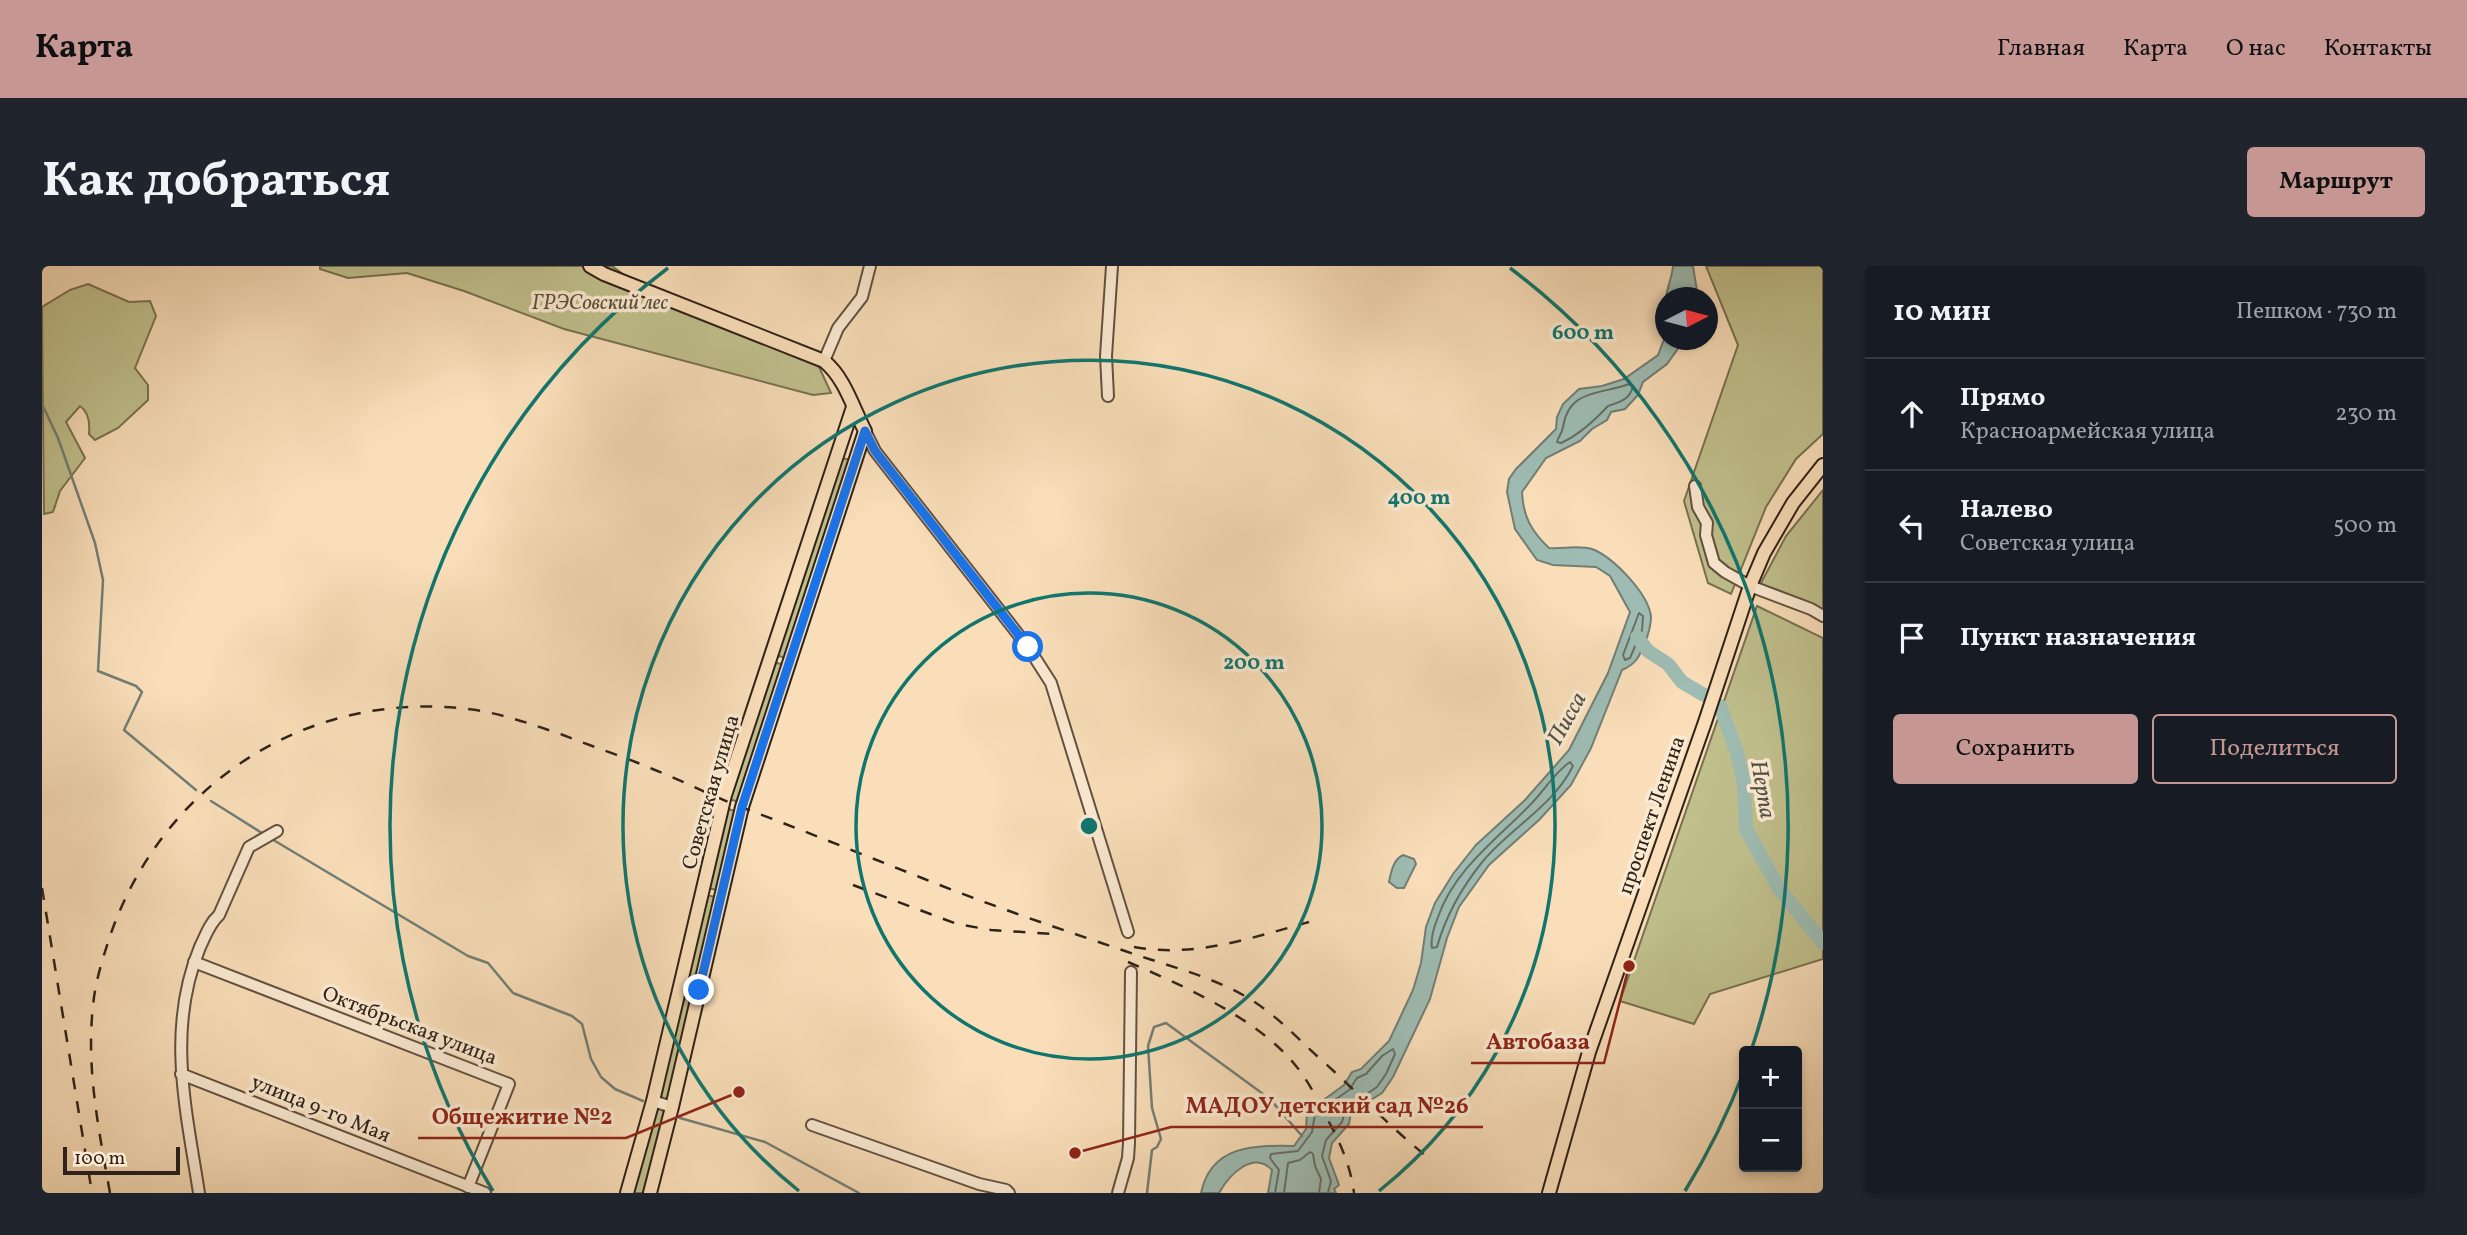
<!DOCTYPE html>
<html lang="ru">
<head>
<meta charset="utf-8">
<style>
  :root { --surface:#171b24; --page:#20242c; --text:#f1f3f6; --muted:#9ea1a6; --line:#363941; --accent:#c59692 }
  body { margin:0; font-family:Vollkorn,serif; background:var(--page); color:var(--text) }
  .controls { position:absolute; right:21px; bottom:21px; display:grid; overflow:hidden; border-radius:7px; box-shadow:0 4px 10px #0003 }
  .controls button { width:63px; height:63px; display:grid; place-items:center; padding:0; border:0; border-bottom:2px solid var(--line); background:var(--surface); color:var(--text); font:35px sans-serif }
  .compass { position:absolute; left:1613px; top:21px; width:63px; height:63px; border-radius:50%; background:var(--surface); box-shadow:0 4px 10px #0003; rotate:84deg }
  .scale { position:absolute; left:21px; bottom:18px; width:117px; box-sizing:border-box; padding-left:7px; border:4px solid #2f2218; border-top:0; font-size:19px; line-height:24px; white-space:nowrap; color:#2f2218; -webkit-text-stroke:5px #fbead2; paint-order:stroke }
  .stop { position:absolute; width:21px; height:21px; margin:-16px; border:5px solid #1a73e8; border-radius:50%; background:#fff }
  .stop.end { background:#1a73e8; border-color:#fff; box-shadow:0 2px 7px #0008 }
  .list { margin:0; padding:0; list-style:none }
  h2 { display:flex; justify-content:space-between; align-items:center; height:91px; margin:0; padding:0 28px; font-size:30px }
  h2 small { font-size:23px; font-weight:400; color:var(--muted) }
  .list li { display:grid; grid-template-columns:46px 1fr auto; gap:21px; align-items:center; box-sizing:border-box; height:112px; padding:0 28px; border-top:2px solid var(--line) }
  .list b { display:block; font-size:26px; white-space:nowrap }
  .list p { margin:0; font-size:23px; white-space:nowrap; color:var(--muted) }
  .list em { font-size:23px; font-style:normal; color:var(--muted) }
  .actions { display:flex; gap:14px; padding:21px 28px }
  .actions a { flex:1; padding:16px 0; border:2px solid var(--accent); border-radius:7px; text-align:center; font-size:24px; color:var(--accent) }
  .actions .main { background:var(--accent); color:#111 }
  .icon { flex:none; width:38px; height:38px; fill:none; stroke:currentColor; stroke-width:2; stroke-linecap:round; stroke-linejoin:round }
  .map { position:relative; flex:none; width:1781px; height:927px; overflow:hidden; border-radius:7px }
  header { display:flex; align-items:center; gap:42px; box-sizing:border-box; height:98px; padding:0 35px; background:var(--accent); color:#111 }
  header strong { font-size:33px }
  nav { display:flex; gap:38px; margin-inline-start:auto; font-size:24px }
  .intro { display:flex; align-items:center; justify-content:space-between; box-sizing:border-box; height:168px; padding:0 42px }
  h1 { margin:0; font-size:49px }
  .button { padding:18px 32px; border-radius:7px; background:var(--accent); color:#111; font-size:24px; font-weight:700 }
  main { display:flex; gap:42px; padding:0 42px }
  aside { flex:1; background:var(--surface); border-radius:7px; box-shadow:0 4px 10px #0003 }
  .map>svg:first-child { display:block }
  .green { fill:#c0c08d; stroke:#787152; stroke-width:2 }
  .water { fill:#9ebcb3; stroke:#727e75; stroke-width:2 }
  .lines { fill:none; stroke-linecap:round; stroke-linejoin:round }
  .shore { stroke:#666f66; stroke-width:2 }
  .stream { stroke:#727e75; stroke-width:2.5 }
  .river { stroke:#9ebcb3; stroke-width:14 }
  .minor-casing { stroke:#625140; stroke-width:14 }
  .major-casing { stroke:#2f2218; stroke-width:16 }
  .minor { stroke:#fbead2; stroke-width:10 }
  .major { stroke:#f9deb9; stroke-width:12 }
  .rail { stroke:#2f2218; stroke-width:2.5; stroke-dasharray:12 12; stroke-linecap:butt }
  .route { stroke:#1a73e8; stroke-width:9 }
  .ring { fill:none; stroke:#0f766e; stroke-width:3.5 }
  .labels { text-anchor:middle; stroke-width:7; stroke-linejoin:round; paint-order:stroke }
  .park-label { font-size:21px; font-style:italic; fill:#5a513b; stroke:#fbead2 }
  .street-label { font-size:21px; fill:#2f2218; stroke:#fbead2 }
  .water-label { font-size:23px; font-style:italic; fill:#505046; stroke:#fbead2 }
  .centre { fill:#0f766e; stroke:#fbead2; stroke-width:3.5 }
  .ring-label { font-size:21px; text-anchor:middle; font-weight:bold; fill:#0f766e; stroke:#fbead2; stroke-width:7; stroke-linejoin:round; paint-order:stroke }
  .leader { fill:none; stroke:#8f2418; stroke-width:2.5 }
  .callout-dot { fill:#8f2418; stroke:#fbead2; stroke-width:2.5 }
  .callout-label { font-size:23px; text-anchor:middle; font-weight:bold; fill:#8f2418; stroke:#fbead2; stroke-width:7; stroke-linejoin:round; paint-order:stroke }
</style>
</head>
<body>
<header>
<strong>Карта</strong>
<nav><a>Главная</a><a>Карта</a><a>О нас</a><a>Контакты</a></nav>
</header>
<div class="intro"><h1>Как добраться</h1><a class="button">Маршрут</a></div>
<main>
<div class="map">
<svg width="1781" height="927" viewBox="0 0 1781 927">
  <rect width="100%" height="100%" fill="#f9deb9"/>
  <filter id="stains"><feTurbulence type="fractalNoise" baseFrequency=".00286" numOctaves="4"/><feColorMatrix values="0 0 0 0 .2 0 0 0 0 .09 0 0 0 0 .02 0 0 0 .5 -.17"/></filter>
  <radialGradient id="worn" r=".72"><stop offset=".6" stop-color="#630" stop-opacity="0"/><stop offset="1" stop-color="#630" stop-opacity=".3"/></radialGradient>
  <!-- green -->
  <g class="green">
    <polygon points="278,0 570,0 593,17 765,85 778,103 789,127 771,129 522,63 422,25 365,7 306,12 278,3"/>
    <polygon points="1664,0 1781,0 1781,168 1754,193 1724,241 1689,328 1666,317 1642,235 1696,79"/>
    <path d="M 46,18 L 87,36 L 108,35 L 114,50 L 93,102 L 106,119 L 106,134 L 76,162 L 53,174 L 47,168 C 48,157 47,146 38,140 L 24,156 L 43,192 L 18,225 L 11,246 L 2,248 L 0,41 L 28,24 Z"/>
    <polygon points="799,192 810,194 744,392 733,389"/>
    <polygon points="1781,224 1781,354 1727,328 1719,317 1744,270"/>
    <polygon points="1715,340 1781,372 1781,693 1668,728 1652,758 1578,735"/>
    <polygon points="731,396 743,399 697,536 687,533"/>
    <polygon points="684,542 695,546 676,624 664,622"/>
    <polygon points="663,629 674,631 627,838 614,834"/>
    <polygon points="613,839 627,843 604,927 588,927"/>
  </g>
  <!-- water -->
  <g class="water">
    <path d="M 1631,0 L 1651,0 L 1656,31 L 1624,32 L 1623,39 C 1623,26 1630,13 1631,0 Z"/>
    <path d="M 1623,71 L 1624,74 L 1642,74 L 1625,98 L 1601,116 L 1596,129 L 1583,143 L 1569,146 L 1565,154 L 1550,163 L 1538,175 L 1504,192 L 1480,226 C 1481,250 1489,265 1507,282 C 1520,283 1537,279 1550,283 C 1571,291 1607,328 1609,351 C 1609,360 1606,369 1603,377 C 1597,391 1594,398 1580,404 L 1549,482 L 1529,519 L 1497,554 L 1447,599 L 1417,641 L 1405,672 L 1388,733 L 1351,811 L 1340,827 L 1309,846 L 1307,858 L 1290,877 L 1287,892 L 1297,919 L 1292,923 L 1294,927 L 1226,927 L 1230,904 C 1211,884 1187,909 1177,927 L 1159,927 C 1169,879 1212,879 1252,880 L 1264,863 L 1265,846 L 1302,819 L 1310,806 L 1319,803 L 1347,775 L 1371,724 L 1379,697 L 1384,661 L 1393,637 L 1411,608 L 1434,579 L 1483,534 L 1527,484 L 1566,407 L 1588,346 L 1568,310 L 1554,301 L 1511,299 L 1495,294 L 1473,263 L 1465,226 L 1467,213 L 1474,203 L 1514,163 L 1515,151 L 1521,138 L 1537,123 L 1560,120 L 1582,113 L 1616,89 Z"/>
    <path d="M 1361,589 L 1372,593 L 1374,598 L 1362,622 L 1355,622 L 1347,616 C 1349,606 1351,594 1361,589 Z"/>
  </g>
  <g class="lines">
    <!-- shore -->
    <g class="shore">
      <path d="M 1587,118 L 1591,120 C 1588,134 1577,136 1566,140 C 1553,154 1537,169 1519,177 L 1515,176 C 1516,171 1520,168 1521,161 C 1527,123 1557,129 1587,118 Z"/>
      <polygon points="1597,347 1601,350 1600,364 1588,392 1583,394 1581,389"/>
      <path d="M 1528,496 L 1531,500 C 1511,540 1470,561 1441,595 C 1420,621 1404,649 1395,681 L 1390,682 C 1388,672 1392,661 1396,651 C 1413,603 1454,574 1488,539 C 1501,526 1513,506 1528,496 Z"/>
      <polyline points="1233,927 1237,904 1228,892 1229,888 1256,885 1270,866 1273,848 1307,824 1315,812 1324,808 1340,790 1351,783 1353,788 1344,808 1335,821 1304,842 1300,856 1284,874 1280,890 1289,915 1286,927"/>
      <polyline points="1242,927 1246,897 1258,894 1268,886 1271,888 1273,900 1279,913 1277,927"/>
    </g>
    <!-- stream -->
    <g class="stream">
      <polyline points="0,138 16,172 53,277 61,314 56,405 94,420 100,426 82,464 154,524"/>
      <polyline points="169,535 223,569"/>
      <polyline points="228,572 426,690 446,697 471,727 530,750 540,758 549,793 559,811 573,823 601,835"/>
      <polyline points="638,852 723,876 817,927"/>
      <polyline points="1105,927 1110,884 1115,881 1119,873 1110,842 1106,780 1112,761 1124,757 1228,833 1260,870"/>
    </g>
    <!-- river -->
    <g class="river">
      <polyline points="1595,371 1606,385 1626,398 1640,416 1662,429"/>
      <polyline points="1678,440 1695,487 1702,518 1704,563 1736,621 1781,677"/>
    </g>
    <!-- minor casing -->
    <g class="minor-casing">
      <g id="minor">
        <polyline points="782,95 796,62 820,31 828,0"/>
        <polyline points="1066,130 1064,90 1070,0"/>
        <polyline points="823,165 833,185 986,381 1009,417 1086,666"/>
        <polyline points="1653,220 1656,241 1665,257 1664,269 1672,297 1683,306 1708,320 1769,343 1781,350"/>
        <polyline points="152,696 467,818 426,921"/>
        <polyline points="139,808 443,927"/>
        <polyline points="611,835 630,841"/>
        <polyline points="770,859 937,918 964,924 967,927"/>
        <path d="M 157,927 C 144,843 124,763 158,681 C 164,669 167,658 177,649 L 207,581 L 235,565"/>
        <polyline points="1076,927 1086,892 1087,877 1089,706"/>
      </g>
    </g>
    <!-- major casing -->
    <g class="major-casing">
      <g id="major">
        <path d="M 548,0 L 562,8 L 782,95 C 803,112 811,142 823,165 L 700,541 L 630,841 L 608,927"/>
        <polyline points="585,927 611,835 683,529 811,141"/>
        <polyline points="1507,927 1547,786 1663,456 1708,320 1722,287 1751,237 1781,199"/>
      </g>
    </g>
    <!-- minor -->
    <use href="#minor" class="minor"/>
    <!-- major -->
    <use href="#major" class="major"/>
    <!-- rail -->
    <g class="rail">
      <polyline points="811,619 915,658 949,664 1012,668"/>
      <polyline points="0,622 50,927"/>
      <path d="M 1092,681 C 1152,692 1209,672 1267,656"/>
      <path d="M 1086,696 C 1140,719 1217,753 1254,800 C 1268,817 1277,837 1287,856 C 1299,878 1309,902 1312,927"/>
      <path d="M 68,927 C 57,865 44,803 51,740 C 53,716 61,692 68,670 C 122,514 270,421 434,444 C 464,449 492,459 521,469 C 551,481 583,491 613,504 C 641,515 668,529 696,540 C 758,563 819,588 880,612 C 947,639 1015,662 1083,685 C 1123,699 1165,709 1201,729 C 1235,748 1255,773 1284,798 C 1317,828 1348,861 1383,889"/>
    </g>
  </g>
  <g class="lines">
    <!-- route -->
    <polyline class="route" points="657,724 700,541 823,165 833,185 986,381"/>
  </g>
  <!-- distance rings -->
  <g class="ring">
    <circle cx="1047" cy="560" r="233"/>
    <path d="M757 925A466 466 0 1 1 1337 925"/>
    <path d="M1702 805A699 699 0 0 1 1643 925M451 925A699 699 0 0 1 626 2M1468 2A699 699 0 0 1 1710 782"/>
  </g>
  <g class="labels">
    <!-- park labels -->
    <g class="park-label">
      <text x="558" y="43">ГРЭСовский лес</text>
    </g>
    <!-- street labels -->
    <g class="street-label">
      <text transform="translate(668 526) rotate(-74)" y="7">Советская улица</text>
      <text transform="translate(1609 549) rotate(-71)" y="7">проспект Ленина</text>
      <text transform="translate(368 759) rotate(21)" y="7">Октябрьская улица</text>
      <text transform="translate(279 842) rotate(22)" y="7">улица 9-го Мая</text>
    </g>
    <!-- water labels -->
    <g class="water-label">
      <text transform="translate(1524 452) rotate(-61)" y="8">Писса</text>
      <text transform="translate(1722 523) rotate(80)" y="8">Нерпа</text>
    </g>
  </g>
  <circle cx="1047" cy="560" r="10" class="centre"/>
  <g class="ring-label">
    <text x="1541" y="73">600 m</text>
    <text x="1377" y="238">400 m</text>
    <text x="1212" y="403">200 m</text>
  </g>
  <!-- callouts -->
  <path class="leader" d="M1587 700L1562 797H1429M1033 887L1129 861H1441M697 826L584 872H376"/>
  <g class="callout-dot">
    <circle cx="1587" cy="700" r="7"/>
    <circle cx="1033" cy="887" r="7"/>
    <circle cx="697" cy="826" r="7"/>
  </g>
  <g class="callout-label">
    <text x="1496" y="783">Автобаза</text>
    <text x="1285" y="847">МАДОУ детский сад №26</text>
    <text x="480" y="858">Общежитие №2</text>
  </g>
  <rect width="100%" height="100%" filter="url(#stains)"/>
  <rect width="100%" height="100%" fill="url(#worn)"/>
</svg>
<div class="controls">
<button>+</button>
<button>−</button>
</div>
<svg class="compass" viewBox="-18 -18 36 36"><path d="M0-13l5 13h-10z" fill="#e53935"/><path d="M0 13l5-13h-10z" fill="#9ea1a6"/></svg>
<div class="scale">100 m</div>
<div class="stop" style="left:986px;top:381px"></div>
<div class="stop end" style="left:657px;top:724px"></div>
</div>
<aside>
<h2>10 мин<small>Пешком · 730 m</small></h2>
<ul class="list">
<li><svg class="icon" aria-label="ahead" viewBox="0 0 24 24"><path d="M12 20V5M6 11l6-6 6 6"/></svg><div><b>Прямо</b><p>Красноармейская улица</p></div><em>230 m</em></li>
<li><svg class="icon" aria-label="left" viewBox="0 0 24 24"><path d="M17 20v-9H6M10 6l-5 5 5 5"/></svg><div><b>Налево</b><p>Советская улица</p></div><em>500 m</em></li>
<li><svg class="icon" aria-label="arrive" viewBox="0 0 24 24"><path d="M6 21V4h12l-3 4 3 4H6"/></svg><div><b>Пункт назначения</b></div></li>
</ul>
<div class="actions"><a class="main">Сохранить</a><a>Поделиться</a></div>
</aside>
</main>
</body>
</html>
